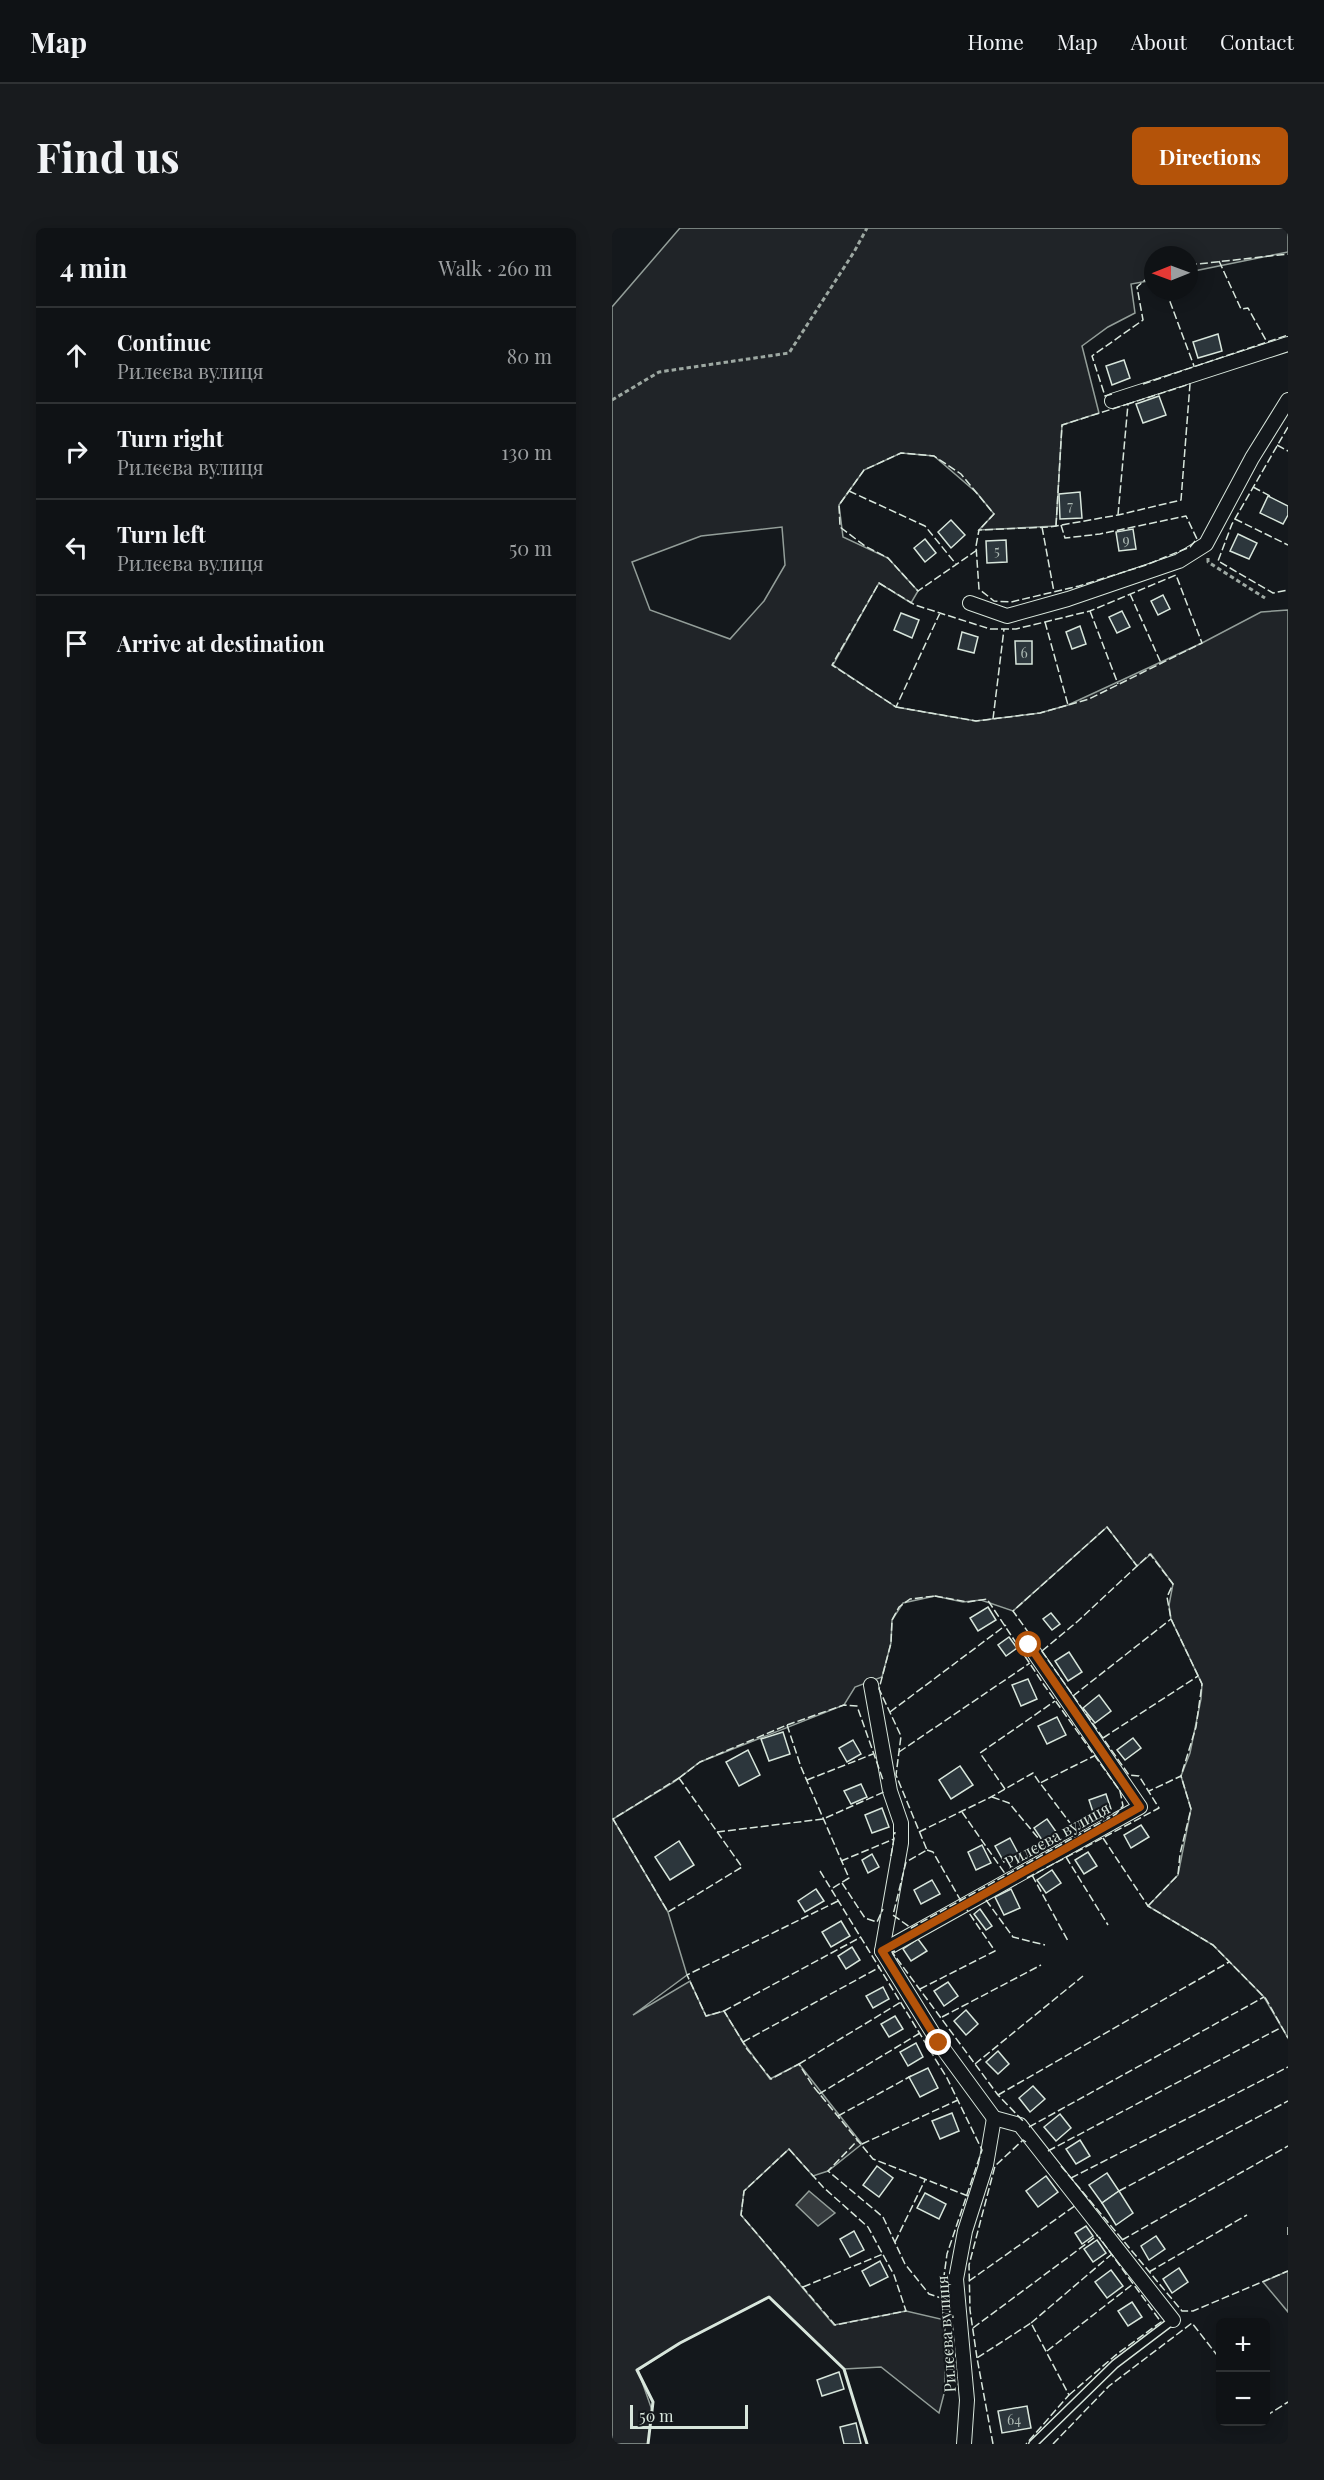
<!DOCTYPE html>
<html lang="en">
<head>
<meta charset="utf-8">
<style>
  :root { --surface:#0f1215; --page:#181b1e; --text:#f1f3f6; --muted:#9b9ea0; --line:#2f3234; --accent:#b45309 }
  body { margin:0; font-family:"Playfair Display",serif; background:var(--page); color:var(--text) }
  .controls { position:absolute; right:18px; bottom:18px; display:grid; overflow:hidden; border-radius:9px; box-shadow:0 3px 15px #0003 }
  .controls button { width:54px; height:54px; display:grid; place-items:center; padding:0; border:0; border-bottom:2px solid var(--line); background:var(--surface); color:var(--text); font:30px sans-serif }
  .compass { position:absolute; left:532px; top:18px; width:54px; height:54px; border-radius:50%; background:var(--surface); box-shadow:0 3px 15px #0003; rotate:269deg }
  .scale { position:absolute; left:18px; bottom:15px; width:118px; box-sizing:border-box; padding-left:6px; border:3px solid #d8e6dc; border-top:0; font-size:16px; line-height:21px; white-space:nowrap; color:#d8e6dc; -webkit-text-stroke:4px #14181c; paint-order:stroke }
  .stop { position:absolute; width:18px; height:18px; margin:-14px; border:4px solid #b45309; border-radius:50%; background:#fff }
  .stop.end { background:#b45309; border-color:#fff; box-shadow:0 2px 6px #0008 }
  .list { margin:0; padding:0; list-style:none }
  h2 { display:flex; justify-content:space-between; align-items:center; height:78px; margin:0; padding:0 24px; font-size:26px }
  h2 small { font-size:20px; font-weight:400; color:var(--muted) }
  .list li { display:grid; grid-template-columns:39px 1fr auto; gap:18px; align-items:center; box-sizing:border-box; height:96px; padding:0 24px; border-top:2px solid var(--line) }
  .list b { display:block; font-size:22px; white-space:nowrap }
  .list p { margin:0; font-size:20px; white-space:nowrap; color:var(--muted) }
  .list em { font-size:20px; font-style:normal; color:var(--muted) }
  .icon { flex:none; width:33px; height:33px; fill:none; stroke:currentColor; stroke-width:2; stroke-linecap:round; stroke-linejoin:round }
  .map { position:relative; flex:none; width:676px; height:2216px; overflow:hidden; border-radius:9px }
  header { display:flex; align-items:center; gap:36px; box-sizing:border-box; height:84px; padding:0 30px; background:var(--surface); border-bottom:2px solid var(--line) }
  header strong { font-size:28px }
  nav { display:flex; gap:33px; margin-inline-start:auto; font-size:21px }
  .intro { display:flex; align-items:center; justify-content:space-between; box-sizing:border-box; height:144px; padding:0 36px }
  h1 { margin:0; font-size:42px }
  .button { padding:15px 27px; border-radius:9px; background:var(--accent); color:#fff; font-size:21px; font-weight:700 }
  main { display:flex; gap:36px; padding:0 36px }
  aside { flex:1; background:var(--surface); border-radius:9px; box-shadow:0 3px 15px #0003 }
  .map>svg:first-child { display:block }
  .green { fill:#202428; stroke:#939e99; stroke-width:1.5; fill-rule:evenodd }
  .water { fill:#363b3e; stroke:#939e99; stroke-width:1.5 }
  .building { fill:#2c363c; stroke:#d8e6dc; stroke-width:1.5 }
  .lines { fill:none; stroke-linecap:round; stroke-linejoin:round }
  .lane-casing { stroke:#d8e6dc; stroke-width:10 }
  .street-casing { stroke:#d8e6dc; stroke-width:16 }
  .path { stroke:#9da8a2; stroke-width:3; stroke-dasharray:4.5 3; stroke-linecap:butt }
  .lane { stroke:#14181c; stroke-width:7 }
  .street { stroke:#14181c; stroke-width:14 }
  .fence { stroke:#d8e6dc; stroke-width:1.5; stroke-dasharray:8 3; stroke-linecap:butt }
  .wall { stroke:#d8e6dc; stroke-width:3 }
  .route { stroke:#b45309; stroke-width:8 }
  .labels { text-anchor:middle; stroke-width:4.5; stroke-linejoin:round; paint-order:stroke }
  .number-label { font-size:14px; fill:#adbab4 }
  .street-label { font-size:16px; fill:#d8e6dc; stroke:#14181c }
</style>
</head>
<body>
<header>
<strong>Map</strong>
<nav><a>Home</a><a>Map</a><a>About</a><a>Contact</a></nav>
</header>
<div class="intro"><h1>Find us</h1><a class="button">Directions</a></div>
<main>
<aside>
<h2>4 min<small>Walk · 260 m</small></h2>
<ul class="list">
<li><svg class="icon" aria-label="ahead" viewBox="0 0 24 24"><path d="M12 20V5M6 11l6-6 6 6"/></svg><div><b>Continue</b><p>Рилєєва вулиця</p></div><em>80 m</em></li>
<li><svg class="icon" aria-label="right" viewBox="0 0 24 24"><path d="M7 20v-9h11M14 6l5 5-5 5"/></svg><div><b>Turn right</b><p>Рилєєва вулиця</p></div><em>130 m</em></li>
<li><svg class="icon" aria-label="left" viewBox="0 0 24 24"><path d="M17 20v-9H6M10 6l-5 5 5 5"/></svg><div><b>Turn left</b><p>Рилєєва вулиця</p></div><em>50 m</em></li>
<li><svg class="icon" aria-label="arrive" viewBox="0 0 24 24"><path d="M6 21V4h12l-3 4 3 4H6"/></svg><div><b>Arrive at destination</b></div></li>
</ul>
</aside>
<div class="map">
<svg width="676" height="2216" viewBox="0 0 676 2216">
  <rect width="100%" height="100%" fill="#14181c"/>
  <!-- green -->
  <g class="green">
    <path d="M 68,0 L 676,0 L 676,24 L 577,44 L 577,27 L 541,27 L 541,52 L 519,56 L 523,85 L 496,99 L 470,118 L 487,185 L 450,197 L 444,298 L 367,302 L 382,286 L 365,265 L 322,228 L 289,225 L 252,242 L 227,277 L 231,309 L 276,330 L 306,363 L 299,375 L 267,355 L 221,437 L 284,479 L 364,493 L 428,485 L 456,477 L 590,415 L 649,384 L 676,382 L 676,1810 L 652,1769 L 601,1717 L 536,1678 L 566,1647 L 579,1581 L 569,1548 L 578,1525 L 589,1471 L 590,1456 L 559,1391 L 557,1377 L 561,1356 L 539,1326 L 525,1338 L 495,1299 L 401,1383 L 369,1372 L 351,1374 L 323,1368 L 291,1375 L 280,1392 L 279,1415 L 270,1449 L 243,1459 L 232,1477 L 88,1534 L 62,1554 L 1,1591 L 56,1684 L 75,1747 L 21,1787 L 78,1753 L 94,1788 L 112,1783 L 131,1814 L 158,1851 L 187,1836 L 250,1916 L 216,1943 L 201,1948 L 177,1921 L 132,1963 L 129,1987 L 222,2097 L 294,2083 L 333,2092 L 333,2162 L 327,2185 L 269,2139 L 232,2141 L 157,2069 L 68,2115 L 26,2142 L 40,2182 L 36,2216 L 0,2216 L 0,79 ZM 170,299 L 173,337 L 152,373 L 118,411 L 38,382 L 20,334 L 89,308 Z"/>
    <polygon points="676,2043 676,2084 651,2054"/>
  </g>
  <!-- water -->
  <polygon class="water" points="197,1963 223,1985 206,1998 184,1977"/>
  <!-- building -->
  <g class="building">
    <polygon points="606,106 610,123 586,130 581,114"/>
    <polygon points="512,132 518,150 500,157 494,138"/>
    <polygon points="547,168 554,187 531,195 524,176"/>
    <polygon points="468,264 470,290 448,291 447,266"/>
    <polygon points="656,268 676,278 676,287 671,296 648,285"/>
    <polygon points="339,292 353,307 339,320 326,304"/>
    <polygon points="521,301 524,321 507,323 504,304"/>
    <polygon points="626,306 645,315 637,331 618,323"/>
    <polygon points="313,311 324,325 313,334 302,320"/>
    <polygon points="394,312 395,334 375,335 374,313"/>
    <polygon points="551,367 558,381 546,387 539,373"/>
    <polygon points="510,383 518,399 505,405 497,389"/>
    <polygon points="289,385 307,392 300,410 282,402"/>
    <polygon points="468,398 474,416 460,421 454,404"/>
    <polygon points="350,404 366,409 362,425 346,421"/>
    <polygon points="403,413 420,413 420,436 404,436"/>
    <polygon points="376,1379 384,1392 366,1403 358,1390"/>
    <polygon points="439,1385 448,1396 440,1402 431,1391"/>
    <polygon points="397,1409 405,1420 394,1428 386,1417"/>
    <polygon points="457,1424 470,1444 456,1453 443,1433"/>
    <polygon points="416,1451 425,1471 409,1478 400,1457"/>
    <polygon points="487,1467 499,1483 483,1495 471,1480"/>
    <polygon points="445,1489 454,1507 435,1516 426,1498"/>
    <polygon points="171,1504 178,1526 157,1533 149,1511"/>
    <polygon points="521,1510 529,1520 513,1532 505,1522"/>
    <polygon points="241,1512 249,1526 235,1534 227,1520"/>
    <polygon points="136,1522 148,1547 127,1558 114,1534"/>
    <polygon points="348,1538 361,1557 339,1571 327,1552"/>
    <polygon points="249,1556 255,1569 239,1576 232,1563"/>
    <polygon points="494,1566 499,1581 482,1587 477,1572"/>
    <polygon points="270,1580 277,1599 260,1605 253,1587"/>
    <polygon points="435,1591 445,1605 432,1615 422,1600"/>
    <polygon points="529,1597 537,1609 519,1620 512,1607"/>
    <polygon points="398,1610 406,1625 392,1634 383,1618"/>
    <polygon points="67,1613 82,1637 58,1652 43,1629"/>
    <polygon points="370,1617 379,1635 364,1642 356,1624"/>
    <polygon points="476,1624 485,1638 472,1646 463,1632"/>
    <polygon points="260,1626 267,1639 256,1645 250,1632"/>
    <polygon points="440,1642 449,1655 434,1665 425,1652"/>
    <polygon points="320,1652 328,1666 309,1676 302,1662"/>
    <polygon points="204,1661 212,1673 193,1684 186,1673"/>
    <polygon points="399,1661 408,1680 392,1687 383,1669"/>
    <polygon points="368,1681 380,1698 374,1702 362,1686"/>
    <polygon points="229,1693 238,1708 219,1719 210,1704"/>
    <polygon points="306,1711 315,1723 299,1733 291,1721"/>
    <polygon points="240,1719 248,1732 234,1741 226,1728"/>
    <polygon points="336,1754 346,1768 332,1778 322,1763"/>
    <polygon points="271,1759 277,1771 261,1780 254,1768"/>
    <polygon points="354,1782 366,1796 354,1807 342,1793"/>
    <polygon points="283,1788 291,1801 277,1809 269,1796"/>
    <polygon points="304,1815 311,1829 296,1838 288,1824"/>
    <polygon points="386,1823 397,1836 386,1846 374,1834"/>
    <polygon points="316,1840 326,1860 308,1869 297,1849"/>
    <polygon points="421,1858 433,1871 418,1884 407,1870"/>
    <polygon points="340,1885 347,1903 328,1911 320,1893"/>
    <polygon points="448,1886 459,1900 444,1913 432,1899"/>
    <polygon points="468,1912 478,1928 464,1936 454,1921"/>
    <polygon points="265,1938 281,1950 267,1969 251,1957"/>
    <polygon points="495,1945 507,1963 490,1975 477,1957"/>
    <polygon points="434,1948 446,1964 426,1979 414,1963"/>
    <polygon points="507,1963 521,1985 504,1997 490,1975"/>
    <polygon points="313,1965 334,1976 327,1991 305,1980"/>
    <polygon points="474,1998 481,2008 470,2016 463,2005"/>
    <polygon points="242,2003 252,2022 238,2029 228,2011"/>
    <polygon points="544,2008 553,2021 537,2032 529,2018"/>
    <polygon points="485,2012 494,2025 481,2034 472,2021"/>
    <polygon points="268,2033 276,2049 258,2058 250,2043"/>
    <polygon points="567,2040 576,2054 560,2065 551,2051"/>
    <polygon points="499,2042 511,2058 495,2070 483,2054"/>
    <polygon points="520,2074 530,2089 516,2098 506,2083"/>
    <polygon points="227,2144 232,2161 210,2168 205,2152"/>
    <polygon points="415,2178 419,2200 390,2205 386,2183"/>
    <polygon points="244,2195 249,2216 232,2216 228,2199"/>
  </g>
  <g class="lines">
    <!-- lane casing -->
    <g class="lane-casing">
      <polyline id="lane" points="421,2216 503,2136 561,2092"/>
    </g>
    <!-- street casing -->
    <g class="street-casing">
      <g id="street">
        <polyline points="500,173 676,116"/>
        <polyline points="358,375 395,388 456,371 567,333 594,316 640,230 676,172"/>
        <polyline points="259,1457 278,1563 289,1595 289,1615 270,1723 327,1815 382,1890 408,1897 561,2092"/>
        <polyline points="270,1723 528,1579 417,1417"/>
        <polyline points="352,2216 355,2172 344,2051 353,2003 374,1937 382,1890"/>
      </g>
    </g>
    <!-- path -->
    <g class="path">
      <polyline points="0,172 47,144 177,125 242,24 255,0"/>
      <polyline points="596,330 596,334 653,370"/>
    </g>
    <!-- lane -->
    <use href="#lane" class="lane"/>
    <!-- street -->
    <use href="#street" class="street"/>
    <!-- fence -->
    <g class="fence">
      <polyline points="607,33 629,81 636,80 655,114"/>
      <polyline points="577,37 676,26"/>
      <polyline points="554,63 582,138"/>
      <polyline points="531,156 676,107"/>
      <polyline points="500,166 493,168 480,128 531,92 525,59 541,45"/>
      <polyline points="676,199 620,296 606,333 661,365 676,362"/>
      <polyline points="665,217 676,223"/>
      <polyline points="641,259 660,269"/>
      <polyline points="237,263 313,298 344,336"/>
      <polyline points="623,291 676,317"/>
      <polyline points="449,297 453,310 488,306 574,288 585,311 578,319 534,337 467,358 399,374 382,373 367,361 364,318 367,302 438,299 444,298 506,287 569,272 578,156 516,176 506,287"/>
      <polyline points="444,298 450,197 516,176"/>
      <polyline points="430,299 442,364"/>
      <polyline points="365,322 306,363 276,330 253,318 228,299 227,277 252,242 289,225 322,228 349,246 382,286 367,302"/>
      <polyline points="518,366 549,435"/>
      <polyline points="478,383 506,456"/>
      <polyline points="433,394 456,477"/>
      <polyline points="284,479 364,493 428,485 477,471 590,415 564,347 478,383 404,401 378,401 303,377 267,355 220,437 284,479 328,385"/>
      <polyline points="381,491 392,401"/>
      <polygon points="323,1368 356,1374 375,1371 432,1457 508,1563 511,1578 504,1586 299,1700 281,1687 294,1634 315,1622 284,1547 289,1508 267,1461 279,1415 280,1392 287,1379 298,1371"/>
      <polyline points="424,1415 401,1383 495,1299 525,1338"/>
      <polyline points="430,1423 466,1393 538,1326 561,1356 555,1369 559,1391 590,1456 584,1499 569,1548"/>
      <polyline points="461,1468 559,1391"/>
      <polyline points="278,1484 394,1397"/>
      <polyline points="175,1497 189,1539 237,1650 219,1661"/>
      <polyline points="491,1510 586,1448"/>
      <polyline points="287,1524 418,1435"/>
      <polyline points="67,1550 88,1534 175,1497 232,1477 245,1478 271,1552"/>
      <polygon points="67,1550 130,1639 56,1684 1,1591"/>
      <polyline points="195,1552 261,1526"/>
      <polyline points="393,1561 368,1525 443,1473"/>
      <polyline points="380,1569 397,1575 437,1623"/>
      <polyline points="350,1584 394,1647"/>
      <polyline points="105,1604 211,1591 274,1563"/>
      <polyline points="307,1604 379,1569 421,1545 429,1557"/>
      <polyline points="467,1607 428,1555 482,1528"/>
      <polyline points="491,1610 536,1678 601,1717 654,1771 676,1810"/>
      <polyline points="315,1622 321,1624 349,1673"/>
      <polyline points="279,1628 283,1604"/>
      <polyline points="454,1629 496,1697"/>
      <polyline points="229,1633 282,1611"/>
      <polyline points="208,1643 335,1850 370,1922 335,2026 329,2070 317,2066 293,2036 271,1989 216,1943 246,1912"/>
      <polyline points="420,1647 456,1713"/>
      <polyline points="415,1650 547,1580 527,1548 517,1547 429,1422"/>
      <polyline points="230,1655 253,1690 265,1694 271,1681"/>
      <polyline points="374,1672 401,1709 433,1717"/>
      <polyline points="226,1673 75,1747 94,1788 112,1783 135,1821 159,1851 187,1836 201,1858 261,1931 356,1968"/>
      <polyline points="536,1678 566,1647 568,1626 579,1581 569,1548 537,1563"/>
      <polyline points="283,1723 280,1724 386,1867 412,1894"/>
      <polyline points="308,1761 383,1723 355,1682"/>
      <polyline points="112,1783 249,1709"/>
      <polyline points="330,1789 429,1737"/>
      <polyline points="131,1814 268,1739"/>
      <polyline points="187,1836 289,1774"/>
      <polyline points="363,1836 471,1748"/>
      <polyline points="207,1866 308,1805"/>
      <polyline points="386,1867 617,1734"/>
      <polyline points="226,1888 299,1848"/>
      <polyline points="417,1899 652,1769"/>
      <polyline points="250,1916 346,1872"/>
      <polygon points="177,1921 211,1959 256,1999 282,2047 294,2083 223,2097 129,1987 132,1963"/>
      <polyline points="436,1923 670,1799"/>
      <polyline points="449,1938 570,2083 581,2083 676,2043"/>
      <polyline points="459,1950 676,1839"/>
      <polyline points="507,1963 676,1873"/>
      <polyline points="676,1999 676,2010"/>
      <polyline points="510,2012 676,1918"/>
      <polyline points="283,2014 313,1952"/>
      <polyline points="537,2044 635,1987"/>
      <polyline points="357,2053 464,1977"/>
      <polyline points="191,2059 271,2026"/>
      <polyline points="419,2095 500,2026"/>
      <polyline points="361,2100 486,2007"/>
      <polyline points="435,2123 521,2056"/>
      <polyline points="365,2130 358,2082 357,2037 383,1938 411,1912 414,1914"/>
      <polyline points="457,2167 505,2126 549,2094 487,2009"/>
      <polyline points="654,2188 676,2174"/>
      <polyline points="381,2216 365,2130 419,2095 457,2167 414,2216"/>
      <polyline points="441,2216 497,2158 580,2095 608,2131"/>
    </g>
    <!-- wall -->
    <polyline class="wall" points="36,2216 41,2174 25,2142 68,2115 157,2069 232,2141 255,2216"/>
  </g>
  <g class="lines">
    <!-- route -->
    <polyline class="route" points="327,1815 270,1723 528,1579 417,1417"/>
  </g>
  <g class="labels">
    <!-- number labels -->
    <g class="number-label">
      <text x="458" y="283">7</text>
      <text x="514" y="317">9</text>
      <text x="385" y="328">5</text>
      <text x="412" y="430">6</text>
      <text x="402" y="2197">64</text>
    </g>
    <!-- street labels -->
    <g class="street-label">
      <text transform="translate(445 1607) rotate(-29)" y="6">Рилєєва вулиця</text>
      <text transform="translate(334 2106) rotate(-94)" y="6">Рилєєва вулиця</text>
    </g>
  </g>
</svg>
<div class="controls">
<button>+</button>
<button>−</button>
</div>
<svg class="compass" viewBox="-18 -18 36 36"><path d="M0-13l5 13h-10z" fill="#e53935"/><path d="M0 13l5-13h-10z" fill="#9b9ea0"/></svg>
<div class="scale">50 m</div>
<div class="stop" style="left:417px;top:1417px"></div>
<div class="stop end" style="left:327px;top:1815px"></div>
</div>
</main>
</body>
</html>
